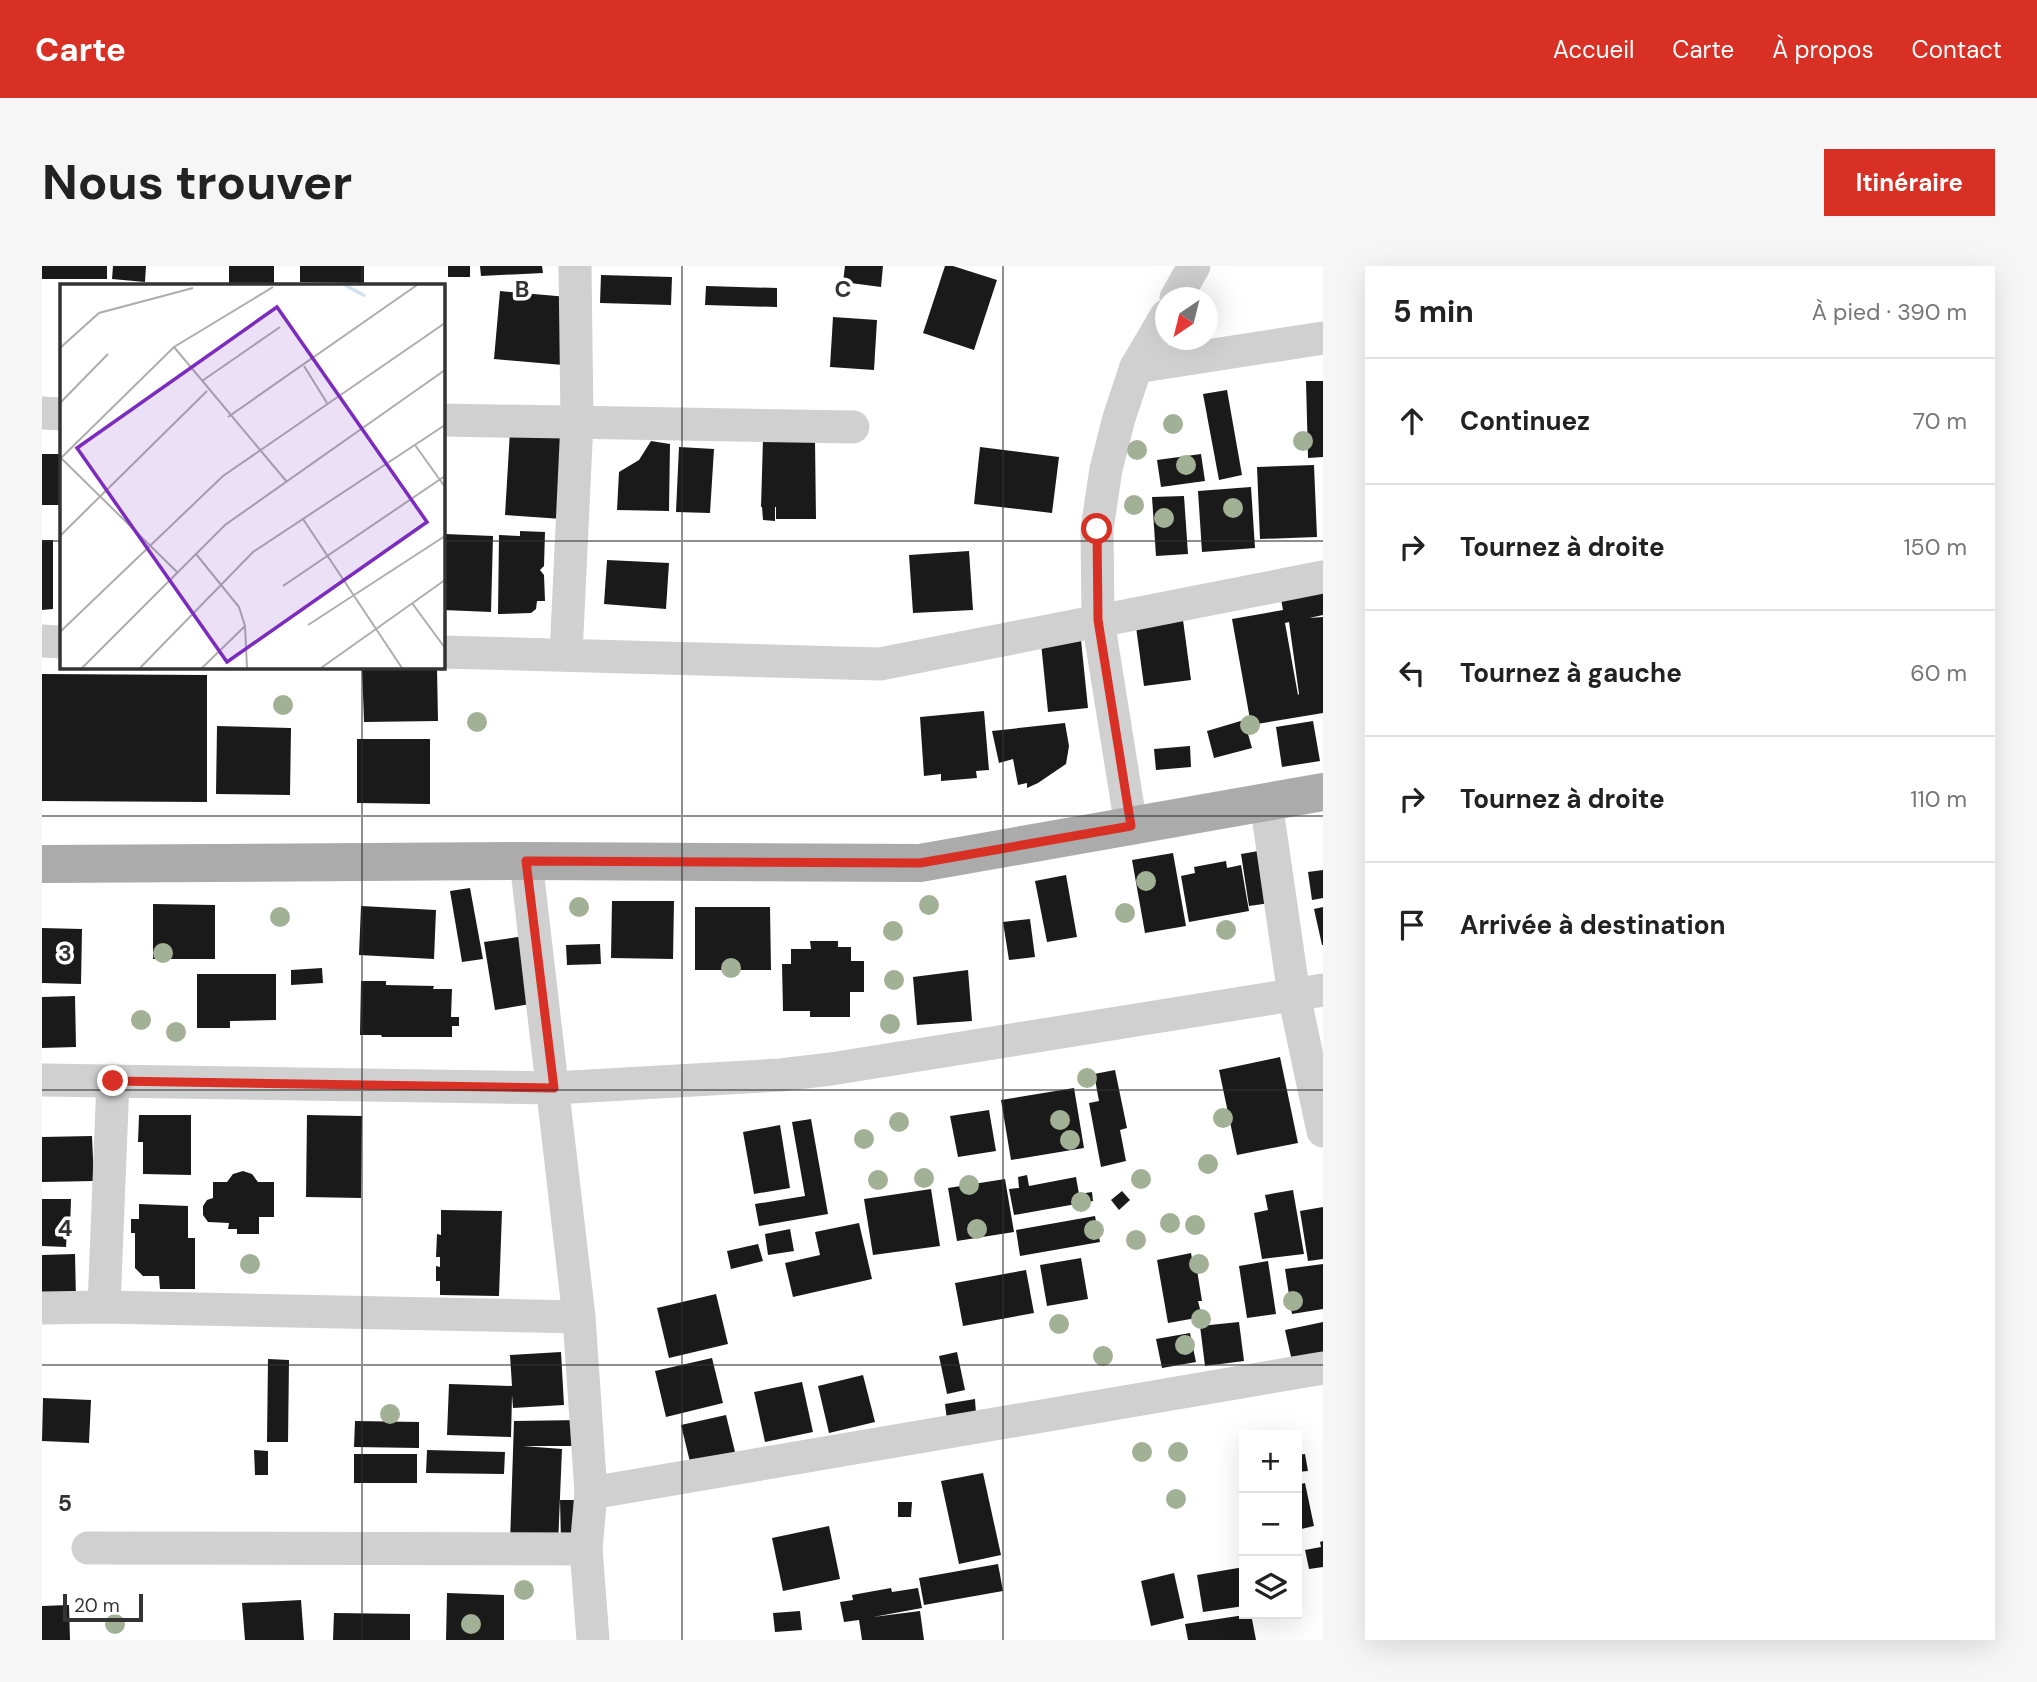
<!DOCTYPE html>
<html lang="fr">
<head>
<meta charset="utf-8">
<style>
  :root { --surface:#fff; --page:#f6f6f6; --text:#222; --muted:#767676; --line:#e0e0e0; --accent:#d93025 }
  body { margin:0; font-family:"DM Sans",sans-serif; background:var(--page); color:var(--text) }
  .controls { position:absolute; right:21px; bottom:21px; display:grid; overflow:hidden; border-radius:0px; box-shadow:0 7px 28px #0002 }
  .controls button { width:63px; height:63px; display:grid; place-items:center; padding:0; border:0; border-bottom:2px solid var(--line); background:var(--surface); color:var(--text); font:35px sans-serif }
  .compass { position:absolute; left:1113px; top:21px; width:63px; height:63px; border-radius:50%; background:var(--surface); box-shadow:0 7px 28px #0002; rotate:215deg }
  .scale { position:absolute; left:21px; bottom:18px; width:80px; box-sizing:border-box; padding-left:7px; border:4px solid #333; border-top:0; font-size:19px; line-height:24px; white-space:nowrap; color:#333; -webkit-text-stroke:5px #fff; paint-order:stroke }
  .stop { position:absolute; width:21px; height:21px; margin:-16px; border:5px solid #d93025; border-radius:50%; background:#fff }
  .stop.end { background:#d93025; border-color:#fff; box-shadow:0 2px 7px #0008 }
  .list { margin:0; padding:0; list-style:none }
  h2 { display:flex; justify-content:space-between; align-items:center; height:91px; margin:0; padding:0 28px; font-size:30px }
  h2 small { font-size:23px; font-weight:400; color:var(--muted) }
  .list li { display:grid; grid-template-columns:46px 1fr auto; gap:21px; align-items:center; box-sizing:border-box; height:126px; padding:0 28px; border-top:2px solid var(--line) }
  .list b { display:block; font-size:26px; white-space:nowrap }
  .list em { font-size:23px; font-style:normal; color:var(--muted) }
  .icon { flex:none; width:38px; height:38px; fill:none; stroke:currentColor; stroke-width:2; stroke-linecap:round; stroke-linejoin:round }
  .map { position:relative; flex:none; width:1281px; height:1374px; overflow:hidden; border-radius:0px }
  header { display:flex; align-items:center; gap:42px; box-sizing:border-box; height:98px; padding:0 35px; background:var(--accent); color:#fff }
  header strong { font-size:33px }
  nav { display:flex; gap:38px; margin-inline-start:auto; font-size:24px }
  .intro { display:flex; align-items:center; justify-content:space-between; box-sizing:border-box; height:168px; padding:0 42px }
  h1 { margin:0; font-size:49px }
  .button { padding:18px 32px; border-radius:0px; background:var(--accent); color:#fff; font-size:24px; font-weight:700 }
  main { display:flex; gap:42px; padding:0 42px }
  aside { flex:1; background:var(--surface); border-radius:0px; box-shadow:0 7px 28px #0002 }
  .map>svg:first-child { display:block }
  .building { fill:#1a1a1a; fill-rule:evenodd }
  .lines { fill:none; stroke-linecap:round; stroke-linejoin:round }
  .minor { stroke:#d0d0d0; stroke-width:33 }
  .major { stroke:#ababab; stroke-width:38 }
  .tree { fill:#a2b095 }
  .route { stroke:#d93025; stroke-width:9 }
  .grid { fill:none; stroke:#333; stroke-width:2; stroke-opacity:0.55 }
  .inset-river { fill:none; stroke:#cfe2ee; stroke-width:3.5 }
  .inset-road { fill:none; stroke:#adadad; stroke-width:2 }
  .view { fill:#7b2cbf; fill-opacity:0.15; stroke:#7b2cbf; stroke-width:3.5 }
  .inset-edge { fill:none; stroke:#333; stroke-width:3.5 }
  .grid-label { font-size:23px; text-anchor:middle; font-weight:bold; fill:#333; stroke:#fff; stroke-width:7; stroke-linejoin:round; paint-order:stroke }
</style>
</head>
<body>
<header>
<strong>Carte</strong>
<nav><a>Accueil</a><a>Carte</a><a>À propos</a><a>Contact</a></nav>
</header>
<div class="intro"><h1>Nous trouver</h1><a class="button">Itinéraire</a></div>
<main>
<div class="map">
<svg width="1281" height="1374" viewBox="0 0 1281 1374">
  <rect width="100%" height="100%" fill="#fff"/>
  <!-- building -->
  <g class="building">
    <rect x="0" y="0" width="65" height="13"/>
    <polygon points="71,0 104,0 103,16 70,13"/>
    <rect x="187" y="0" width="45" height="19"/>
    <polygon points="258,0 322,0 322,17 258,16"/>
    <rect x="406" y="0" width="22" height="11"/>
    <polygon points="438,0 500,0 501,7 439,10"/>
    <polygon points="803,0 841,0 839,21 801,16"/>
    <polygon points="903,0 911,0 955,14 932,84 881,67"/>
    <polygon points="559,9 630,11 629,39 558,37"/>
    <polygon points="664,20 735,22 735,41 663,39"/>
    <polygon points="458,25 526,31 521,99 452,93"/>
    <polygon points="791,51 835,54 832,104 788,101"/>
    <polygon points="1264,115 1281,115 1281,191 1266,192"/>
    <polygon points="1185,124 1200,209 1177,214 1161,128"/>
    <polygon points="468,165 525,169 520,253 463,249"/>
    <polygon points="721,173 773,173 774,253 734,253 734,241 733,241 733,255 721,254 720,241 719,241"/>
    <polygon points="609,175 628,178 627,245 575,244 577,206 597,194"/>
    <polygon points="637,181 672,183 668,247 634,246"/>
    <polygon points="938,181 1017,191 1010,247 932,238"/>
    <rect x="0" y="188" width="18" height="51"/>
    <polygon points="1159,188 1163,215 1119,221 1115,194"/>
    <polygon points="1272,199 1275,271 1218,273 1215,201"/>
    <polygon points="1209,221 1213,282 1160,286 1156,225"/>
    <polygon points="1142,230 1146,288 1114,290 1110,231"/>
    <polygon points="478,265 503,266 502,300 498,304 502,309 503,335 495,335 494,343 489,347 456,348 457,269 478,270"/>
    <polygon points="403,268 451,270 449,346 401,344"/>
    <polygon points="0,274 11,274 11,343 0,344"/>
    <polygon points="927,285 931,344 871,347 867,289"/>
    <polygon points="565,294 627,297 624,343 562,338"/>
    <path d="M 1281,325 L 1281,349 L 1267,352 L 1281,351 L 1281,447 L 1209,459 L 1190,353 L 1241,344 L 1239,333 ZM 1247,356 L 1257,428 L 1256,429 L 1243,357 Z"/>
    <polygon points="1141,354 1149,414 1102,420 1094,361"/>
    <polygon points="1039,374 1046,442 1006,446 999,377"/>
    <polygon points="320,401 395,401 396,455 322,456"/>
    <polygon points="0,408 165,409 165,536 0,535"/>
    <polygon points="942,445 947,504 934,505 935,512 899,515 899,508 882,510 878,451"/>
    <polygon points="1202,454 1210,482 1172,492 1165,465"/>
    <polygon points="1271,455 1278,495 1240,501 1234,461"/>
    <polygon points="1023,457 1027,480 1024,498 996,517 985,522 985,517 976,519 971,493 957,497 950,465"/>
    <polygon points="175,460 249,462 248,529 174,528"/>
    <polygon points="315,473 388,473 388,538 315,537"/>
    <polygon points="1148,480 1149,501 1114,504 1112,483"/>
    <polygon points="1228,583 1236,636 1207,640 1199,588"/>
    <polygon points="1131,587 1144,660 1103,667 1090,594"/>
    <polygon points="1184,595 1185,602 1199,599 1207,645 1147,656 1139,610 1153,607 1152,601"/>
    <polygon points="1281,604 1281,632 1270,634 1266,606"/>
    <polygon points="1024,609 1035,671 1005,676 993,615"/>
    <polygon points="428,622 441,693 420,696 408,625"/>
    <polygon points="570,635 632,635 631,693 569,692"/>
    <polygon points="111,638 173,639 173,693 111,693"/>
    <polygon points="319,640 394,644 392,693 317,689"/>
    <polygon points="653,641 728,641 729,704 653,704"/>
    <polygon points="1281,641 1281,679 1280,679 1272,643"/>
    <polygon points="988,653 993,691 967,694 961,656"/>
    <polygon points="0,662 40,663 39,718 0,717"/>
    <polygon points="489,669 494,737 453,744 442,676"/>
    <polygon points="768,675 796,675 796,681 809,681 809,695 822,695 822,726 808,726 808,751 768,751 768,745 741,745 740,698 749,698 749,683 769,683"/>
    <polygon points="558,678 559,698 525,699 524,679"/>
    <polygon points="280,702 281,717 249,719 249,704"/>
    <polygon points="926,704 930,755 875,759 871,711"/>
    <polygon points="155,708 234,708 234,754 188,755 188,762 155,762"/>
    <polygon points="319,715 344,715 344,719 392,720 391,723 410,723 409,751 417,751 417,760 410,760 410,771 340,771 339,769 318,769"/>
    <polygon points="33,730 34,781 0,782 0,731"/>
    <polygon points="1238,791 1256,877 1195,889 1177,804"/>
    <polygon points="1073,804 1085,862 1078,864 1084,895 1059,901 1047,837 1057,835 1052,808"/>
    <polygon points="1032,822 1042,882 969,894 959,834"/>
    <polygon points="947,844 954,885 916,891 908,850"/>
    <polygon points="97,849 149,849 149,909 101,908 101,876 96,876"/>
    <polygon points="265,849 320,850 319,932 264,931"/>
    <polygon points="769,853 786,948 717,960 713,938 763,930 750,856"/>
    <polygon points="738,859 748,922 712,928 701,866"/>
    <polygon points="50,870 52,915 0,916 0,871"/>
    <polygon points="201,905 210,908 216,916 232,916 232,951 217,951 217,968 195,968 195,963 186,963 187,957 166,956 161,949 161,940 165,934 171,932 171,916 185,916 191,908"/>
    <polygon points="985,909 987,920 1034,911 1037,928 1050,926 1051,935 972,949 967,923 977,922 976,911"/>
    <polygon points="963,913 972,966 915,975 906,922"/>
    <polygon points="889,923 898,980 831,989 822,933"/>
    <polygon points="1251,924 1262,988 1220,993 1212,947 1226,944 1223,929"/>
    <polygon points="1080,925 1088,934 1077,944 1069,934"/>
    <polygon points="0,933 29,933 28,963 25,966 24,981 0,980"/>
    <polygon points="97,938 146,940 146,972 153,972 153,1023 118,1023 117,1010 101,1010 93,1002 93,967 89,967 89,953 97,953"/>
    <polygon points="1281,941 1281,993 1266,995 1258,945"/>
    <polygon points="399,944 460,945 457,1030 398,1029 398,1015 394,1015 394,1000 398,1001 398,991 394,991 395,968 399,969"/>
    <polygon points="1053,950 1058,976 978,990 974,964"/>
    <polygon points="817,957 830,1013 751,1031 743,997 778,989 773,966"/>
    <polygon points="748,963 752,985 726,989 723,968"/>
    <polygon points="716,978 721,995 689,1003 685,985"/>
    <polygon points="1149,987 1152,1004 1155,1004 1160,1035 1156,1035 1160,1051 1126,1057 1115,994"/>
    <polygon points="33,988 34,1034 0,1034 0,989"/>
    <polygon points="1039,992 1046,1033 1005,1040 998,999"/>
    <polygon points="1226,995 1234,1048 1205,1052 1197,1000"/>
    <polygon points="1281,998 1281,1043 1250,1048 1243,1003"/>
    <polygon points="984,1004 992,1047 921,1060 913,1017"/>
    <polygon points="674,1028 686,1078 627,1092 615,1042"/>
    <polygon points="1197,1056 1202,1095 1163,1100 1158,1060"/>
    <polygon points="1281,1056 1281,1097 1252,1104 1243,1064"/>
    <polygon points="1148,1067 1154,1096 1120,1102 1114,1073"/>
    <polygon points="519,1086 522,1139 471,1142 470,1129 469,1171 405,1169 407,1118 470,1120 468,1089"/>
    <polygon points="915,1086 923,1124 905,1128 897,1090"/>
    <polygon points="670,1092 681,1137 624,1151 613,1105"/>
    <polygon points="226,1093 247,1094 246,1176 225,1176"/>
    <polygon points="821,1109 833,1156 787,1167 776,1120"/>
    <polygon points="760,1116 771,1166 723,1176 712,1126"/>
    <polygon points="1,1132 49,1134 47,1177 0,1175"/>
    <polygon points="933,1133 934,1148 905,1154 903,1138"/>
    <polygon points="684,1149 694,1190 649,1200 639,1159"/>
    <polygon points="540,1154 543,1180 481,1180 520,1183 516,1279 468,1277 472,1155"/>
    <polygon points="313,1155 377,1156 377,1182 312,1181"/>
    <polygon points="212,1184 226,1185 226,1209 213,1209"/>
    <polygon points="385,1184 463,1186 462,1208 384,1207"/>
    <rect x="312" y="1188" width="63" height="29"/>
    <polygon points="1263,1188 1266,1205 1255,1206 1255,1189"/>
    <polygon points="941,1207 959,1289 917,1298 899,1215"/>
    <polygon points="1263,1217 1272,1260 1255,1264 1255,1219"/>
    <polygon points="518,1234 537,1234 538,1276 519,1276"/>
    <polygon points="856,1236 870,1236 869,1251 856,1251"/>
    <polygon points="787,1260 798,1313 741,1325 730,1272"/>
    <polygon points="1281,1275 1281,1301 1267,1303 1263,1284 1279,1281 1278,1276"/>
    <polygon points="956,1298 961,1325 882,1339 877,1312"/>
    <polygon points="1202,1301 1202,1340 1161,1346 1155,1309"/>
    <polygon points="1132,1307 1142,1352 1109,1360 1099,1315"/>
    <polygon points="849,1322 850,1326 876,1322 880,1342 831,1351 878,1345 882,1374 820,1374 817,1354 802,1356 798,1336 811,1334 810,1329"/>
    <polygon points="405,1327 462,1329 462,1374 404,1374"/>
    <polygon points="259,1334 262,1374 203,1374 200,1337"/>
    <polygon points="27,1339 28,1374 0,1374 0,1340"/>
    <polygon points="758,1345 760,1364 733,1366 731,1347"/>
    <polygon points="292,1347 368,1348 368,1374 291,1374"/>
    <polygon points="1209,1348 1214,1374 1146,1374 1143,1358"/>
  </g>
  <g class="lines">
    <!-- minor -->
    <g class="minor">
      <polyline points="1134,32 1152,0"/>
      <polyline points="1094,101 1281,72"/>
      <polyline points="0,147 19,148"/>
      <polyline points="401,154 811,161"/>
      <polyline points="0,375 19,376"/>
      <polyline points="401,386 838,398 1281,311"/>
      <polyline points="524,389 535,156 533,0"/>
      <polyline points="1224,536 1252,729 1281,865"/>
      <polyline points="1089,560 1056,354 1055,263 1064,203 1077,152 1094,101 1124,50"/>
      <polyline points="484,595 537,1051 549,1227 544,1283 551,1374"/>
      <polyline points="0,814 512,822 738,809 789,803 1281,724"/>
      <polyline points="62,1041 71,815"/>
      <polyline points="0,1042 62,1041 537,1051"/>
      <polyline points="549,1227 1281,1102"/>
      <polyline points="46,1282 544,1283"/>
    </g>
    <!-- major -->
    <polyline class="major" points="0,598 484,595 878,597 1281,526"/>
  </g>
  <!-- trees -->
  <g class="tree">
    <circle cx="1131" cy="158" r="10"/>
    <circle cx="1261" cy="175" r="10"/>
    <circle cx="1095" cy="184" r="10"/>
    <circle cx="1144" cy="199" r="10"/>
    <circle cx="1092" cy="239" r="10"/>
    <circle cx="1191" cy="242" r="10"/>
    <circle cx="1122" cy="252" r="10"/>
    <circle cx="241" cy="439" r="10"/>
    <circle cx="435" cy="456" r="10"/>
    <circle cx="1208" cy="459" r="10"/>
    <circle cx="1104" cy="615" r="10"/>
    <circle cx="887" cy="639" r="10"/>
    <circle cx="537" cy="641" r="10"/>
    <circle cx="1083" cy="647" r="10"/>
    <circle cx="238" cy="651" r="10"/>
    <circle cx="1184" cy="664" r="10"/>
    <circle cx="851" cy="665" r="10"/>
    <circle cx="121" cy="687" r="10"/>
    <circle cx="689" cy="702" r="10"/>
    <circle cx="852" cy="714" r="10"/>
    <circle cx="99" cy="754" r="10"/>
    <circle cx="848" cy="758" r="10"/>
    <circle cx="134" cy="766" r="10"/>
    <circle cx="1045" cy="812" r="10"/>
    <circle cx="1181" cy="852" r="10"/>
    <circle cx="1018" cy="854" r="10"/>
    <circle cx="857" cy="856" r="10"/>
    <circle cx="822" cy="873" r="10"/>
    <circle cx="1028" cy="874" r="10"/>
    <circle cx="1166" cy="898" r="10"/>
    <circle cx="882" cy="912" r="10"/>
    <circle cx="1099" cy="913" r="10"/>
    <circle cx="836" cy="914" r="10"/>
    <circle cx="927" cy="919" r="10"/>
    <circle cx="1039" cy="936" r="10"/>
    <circle cx="1128" cy="957" r="10"/>
    <circle cx="1153" cy="959" r="10"/>
    <circle cx="935" cy="963" r="10"/>
    <circle cx="1052" cy="964" r="10"/>
    <circle cx="1094" cy="974" r="10"/>
    <circle cx="208" cy="998" r="10"/>
    <circle cx="1157" cy="998" r="10"/>
    <circle cx="1251" cy="1035" r="10"/>
    <circle cx="1159" cy="1053" r="10"/>
    <circle cx="1017" cy="1058" r="10"/>
    <circle cx="1143" cy="1079" r="10"/>
    <circle cx="1061" cy="1090" r="10"/>
    <circle cx="348" cy="1148" r="10"/>
    <circle cx="1100" cy="1186" r="10"/>
    <circle cx="1136" cy="1186" r="10"/>
    <circle cx="1134" cy="1233" r="10"/>
    <circle cx="482" cy="1324" r="10"/>
    <circle cx="73" cy="1358" r="10"/>
    <circle cx="429" cy="1358" r="10"/>
  </g>
  <g class="lines">
    <!-- route -->
    <polyline class="route" points="71,815 512,822 484,595 878,597 1089,560 1056,354 1055,263"/>
  </g>
  <!-- grid -->
  <path class="grid" d="M 320,0 L 320,19M 640,0 L 640,1374M 961,0 L 961,1374M 0,275 L 19,275M 401,275 L 1281,275M 320,401 L 320,1374M 0,550 L 1281,550M 0,824 L 1281,824M 0,1099 L 1281,1099"/>
  <!-- overview -->
  <g transform="translate(18 18)">
    <rect width="385" height="385" fill="#fff"/>
    <path class="inset-river" d="M 285,1 L 305,12"/>
    <path class="inset-road" d="M 114,63 L 227,198M 0,64 L 39,29 L 133,4M 244,82 L 267,119M 142,97 L 220,43M 0,119 L 48,70M 168,133 L 357,1M 355,161 L 385,203M 0,173 L 117,288M 0,175 L 114,63 L 213,3M 243,235 L 342,384M 0,252 L 147,107M 136,270 L 179,323 L 185,342 L 187,384M 223,302 L 385,192M 352,319 L 385,364M 248,341 L 385,252M 0,348 L 163,192 L 385,39M 22,384 L 165,241 L 385,86M 80,384 L 193,268 L 385,141M 142,384 L 185,342M 261,384 L 385,296"/>
    <path class="view" d="M 217,23 L 367,238 L 167,378 L 17,164 Z"/>
    <rect width="385" height="385" class="inset-edge"/>
  </g>
  <g class="grid-label">
    <text x="480" y="31">B</text>
    <text x="801" y="31">C</text>
    <text x="23" y="695">3</text>
    <text x="23" y="970">4</text>
    <text x="23" y="1245">5</text>
  </g>
</svg>
<div class="controls">
<button>+</button>
<button>−</button>
<button><svg class="icon" aria-label="layers" viewBox="0 0 24 24"><path d="M12 4l9 5-9 5-9-5zM3 14l9 5 9-5"/></svg></button>
</div>
<svg class="compass" viewBox="-18 -18 36 36"><path d="M0-13l5 13h-10z" fill="#e53935"/><path d="M0 13l5-13h-10z" fill="#767676"/></svg>
<div class="scale">20 m</div>
<div class="stop" style="left:1055px;top:263px"></div>
<div class="stop end" style="left:71px;top:815px"></div>
</div>
<aside>
<h2>5 min<small>À pied · 390 m</small></h2>
<ul class="list">
<li><svg class="icon" aria-label="ahead" viewBox="0 0 24 24"><path d="M12 20V5M6 11l6-6 6 6"/></svg><div><b>Continuez</b></div><em>70 m</em></li>
<li><svg class="icon" aria-label="right" viewBox="0 0 24 24"><path d="M7 20v-9h11M14 6l5 5-5 5"/></svg><div><b>Tournez à droite</b></div><em>150 m</em></li>
<li><svg class="icon" aria-label="left" viewBox="0 0 24 24"><path d="M17 20v-9H6M10 6l-5 5 5 5"/></svg><div><b>Tournez à gauche</b></div><em>60 m</em></li>
<li><svg class="icon" aria-label="right" viewBox="0 0 24 24"><path d="M7 20v-9h11M14 6l5 5-5 5"/></svg><div><b>Tournez à droite</b></div><em>110 m</em></li>
<li><svg class="icon" aria-label="arrive" viewBox="0 0 24 24"><path d="M6 21V4h12l-3 4 3 4H6"/></svg><div><b>Arrivée à destination</b></div></li>
</ul>
</aside>
</main>
</body>
</html>
